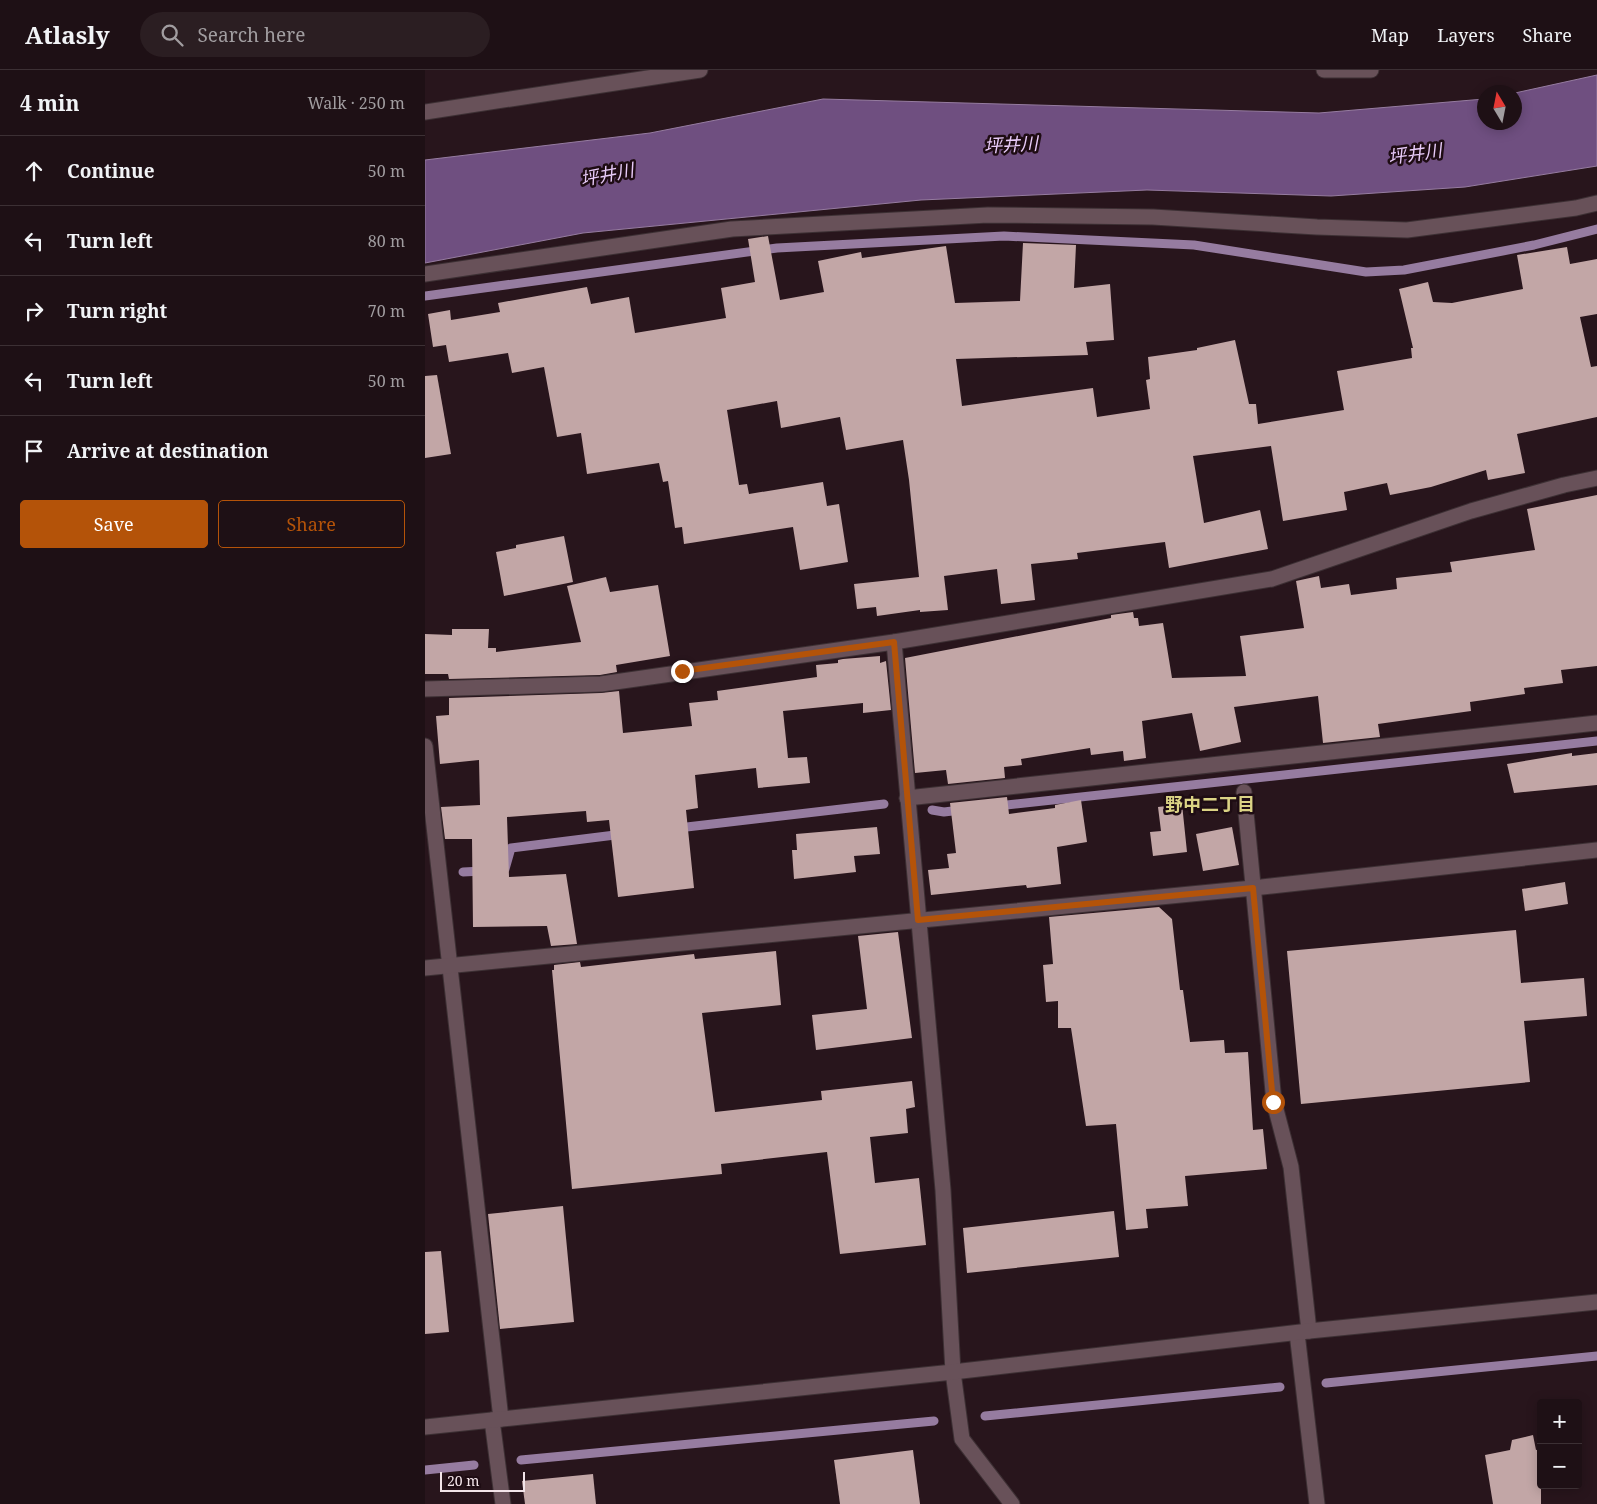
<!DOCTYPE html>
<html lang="en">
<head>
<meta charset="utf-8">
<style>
  :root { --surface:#1e1015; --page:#2b1e22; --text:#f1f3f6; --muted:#a19da0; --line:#3c3034; --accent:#b45309 }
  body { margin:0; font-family:"Noto Serif","Noto Sans JP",serif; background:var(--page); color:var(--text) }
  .controls { position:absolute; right:15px; bottom:15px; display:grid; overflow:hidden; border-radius:5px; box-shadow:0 2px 12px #0003 }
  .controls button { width:45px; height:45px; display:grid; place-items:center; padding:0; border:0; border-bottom:1px solid var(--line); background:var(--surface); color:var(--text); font:25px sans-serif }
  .compass { position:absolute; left:1052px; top:15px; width:45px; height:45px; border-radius:50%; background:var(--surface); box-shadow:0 2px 12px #0003; rotate:350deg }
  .scale { position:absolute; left:15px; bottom:12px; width:85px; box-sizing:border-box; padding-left:5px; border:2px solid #f2e4e9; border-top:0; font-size:14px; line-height:18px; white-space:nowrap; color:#f2e4e9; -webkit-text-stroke:4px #1e0c13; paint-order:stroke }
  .stop { position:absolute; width:15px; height:15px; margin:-11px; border:4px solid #b45309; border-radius:50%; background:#fff }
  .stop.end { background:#b45309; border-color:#fff; box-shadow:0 1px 5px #0008 }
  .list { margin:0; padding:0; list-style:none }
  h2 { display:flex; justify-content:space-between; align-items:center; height:65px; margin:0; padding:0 20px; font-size:21px }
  h2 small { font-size:16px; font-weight:400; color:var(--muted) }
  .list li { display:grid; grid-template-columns:32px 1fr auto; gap:15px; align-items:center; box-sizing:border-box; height:70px; padding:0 20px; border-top:1px solid var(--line) }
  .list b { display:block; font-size:19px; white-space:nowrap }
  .list em { font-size:16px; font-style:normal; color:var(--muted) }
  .actions { display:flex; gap:10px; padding:15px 20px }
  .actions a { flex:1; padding:11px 0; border:1px solid var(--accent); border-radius:5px; text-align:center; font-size:18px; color:var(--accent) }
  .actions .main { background:var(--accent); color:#fff }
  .icon { flex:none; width:28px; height:28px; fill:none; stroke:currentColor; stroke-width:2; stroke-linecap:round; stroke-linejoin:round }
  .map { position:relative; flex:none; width:1172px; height:1434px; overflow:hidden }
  header { display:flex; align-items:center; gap:30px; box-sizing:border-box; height:70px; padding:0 25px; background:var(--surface); border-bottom:1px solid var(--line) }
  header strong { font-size:24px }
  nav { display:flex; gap:28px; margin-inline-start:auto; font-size:18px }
  .search { width:350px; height:45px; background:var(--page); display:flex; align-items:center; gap:12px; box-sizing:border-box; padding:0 18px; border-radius:28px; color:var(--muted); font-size:19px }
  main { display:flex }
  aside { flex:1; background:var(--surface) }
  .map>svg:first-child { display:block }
  .water { fill:#6f4f80; stroke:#967ca0 }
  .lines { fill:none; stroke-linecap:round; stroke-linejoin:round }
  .stream { stroke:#967ca0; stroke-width:9 }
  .building { fill:#c2a6a6 }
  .minor-casing { stroke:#3d3034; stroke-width:17 }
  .minor { stroke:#685159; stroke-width:15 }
  .route { stroke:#b45309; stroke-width:6 }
  .labels { text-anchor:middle; stroke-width:5; stroke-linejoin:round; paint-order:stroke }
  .water-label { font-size:18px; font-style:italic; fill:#e8cbf9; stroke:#1e0c13 }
  .neighbourhood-label { font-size:18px; font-weight:bold; fill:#dbd385; stroke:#1e0c13 }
</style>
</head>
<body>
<header>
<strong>Atlasly</strong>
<div class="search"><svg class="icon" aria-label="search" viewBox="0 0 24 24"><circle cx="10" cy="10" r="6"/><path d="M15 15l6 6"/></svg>Search here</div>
<nav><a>Map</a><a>Layers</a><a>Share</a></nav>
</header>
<main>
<aside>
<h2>4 min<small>Walk · 250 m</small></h2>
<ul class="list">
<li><svg class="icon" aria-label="ahead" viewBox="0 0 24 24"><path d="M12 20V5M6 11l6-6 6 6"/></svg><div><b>Continue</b></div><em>50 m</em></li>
<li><svg class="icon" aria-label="left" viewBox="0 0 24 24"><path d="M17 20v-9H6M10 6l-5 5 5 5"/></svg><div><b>Turn left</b></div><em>80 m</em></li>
<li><svg class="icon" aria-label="right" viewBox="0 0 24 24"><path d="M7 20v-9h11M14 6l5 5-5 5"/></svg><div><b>Turn right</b></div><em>70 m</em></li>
<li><svg class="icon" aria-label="left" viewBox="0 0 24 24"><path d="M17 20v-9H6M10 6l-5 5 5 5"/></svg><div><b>Turn left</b></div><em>50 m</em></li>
<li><svg class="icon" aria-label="arrive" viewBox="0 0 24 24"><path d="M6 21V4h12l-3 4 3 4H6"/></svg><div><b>Arrive at destination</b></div></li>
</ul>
<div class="actions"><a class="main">Save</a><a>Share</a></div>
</aside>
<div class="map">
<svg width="1172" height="1434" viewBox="0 0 1172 1434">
  <rect width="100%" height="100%" fill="#28151c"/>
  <!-- water -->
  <polygon class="water" points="1172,5 1172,96 1040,117 906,126 722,120 496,130 158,163 0,193 0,90 225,63 398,29 894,43 1059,29 1060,52 1090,52 1090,23"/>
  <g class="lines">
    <!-- stream -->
    <g class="stream">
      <polyline points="0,226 352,178 579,166 769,175 941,202 979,200 1109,175 1172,159"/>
      <polyline points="572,736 1172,671"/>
      <polyline points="507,740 519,742 536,740"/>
      <polyline points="253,758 459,734"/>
      <polyline points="80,799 86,778 198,764"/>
      <polyline points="38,802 58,801"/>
      <polyline points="901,1313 1172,1286"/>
      <polyline points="560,1346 855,1317"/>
      <polyline points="96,1390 509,1351"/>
      <polyline points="0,1400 49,1395"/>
    </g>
  </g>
  <!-- building -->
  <g class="building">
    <polygon points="343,166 355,230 399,222 393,191 436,182 437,188 521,176 530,233 595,231 598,173 651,175 649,218 685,214 689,270 661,272 663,285 531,289 537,336 668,318 672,347 725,339 721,310 725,309 723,287 772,280 772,278 810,270 824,334 831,334 833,354 919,340 912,301 987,288 986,278 988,278 974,219 1003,212 1008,232 1027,233 1098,219 1092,185 1142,177 1145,194 1172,189 1172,244 1155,247 1166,297 1172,296 1172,347 1092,364 1100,403 1063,410 1061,400 1006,417 965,425 962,413 919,422 922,440 858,451 846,376 768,386 779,453 835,440 843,479 744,498 740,472 652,483 653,489 606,494 610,530 576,534 572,499 519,506 523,540 495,542 495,540 452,546 451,537 432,539 429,514 494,507 484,410 478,370 421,380 415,347 356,358 352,331 302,340 314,415 322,414 324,424 398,412 402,436 414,434 423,492 375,500 368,457 259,474 257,457 250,458 243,411 238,412 234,393 162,404 156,363 132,367 119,297 87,303 83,283 24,292 21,275 8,277 3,244 25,240 26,250 75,242 73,233 162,217 166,234 204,227 210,263 301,248 296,218 330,212 323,169"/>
    <polygon points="12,305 26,384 0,388 0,306"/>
    <polygon points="1172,425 1172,596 1136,600 1138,613 1099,618 1100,624 1045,632 1046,641 953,654 955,667 898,673 893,626 809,637 816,672 775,681 767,643 717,651 721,688 699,691 698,681 666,685 665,678 596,689 597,695 579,697 580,708 523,714 521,700 490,703 480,588 686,548 686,545 708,542 709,548 713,548 714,556 738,553 747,608 821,606 815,566 879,558 871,511 894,506 896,518 924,514 926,525 972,519 971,508 1027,502 1025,492 1110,480 1102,439"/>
    <polygon points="139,466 148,512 79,526 71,482 91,478 91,475"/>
    <polygon points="181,507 185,522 233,515 245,586 191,595 192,602 175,605 24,609 23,604 0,604 0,564 27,565 27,559 64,559 63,578 71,578 71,582 156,572 142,516"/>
    <polygon points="455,586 455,593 461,591 466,640 438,643 438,633 358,641 363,688 382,687 385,713 333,718 331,698 270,705 273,738 261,740 269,818 193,827 184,750 162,752 161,741 82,747 84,807 141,804 152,874 126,876 122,856 48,857 47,769 20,769 16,737 55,735 54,690 15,694 11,646 24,645 24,628 176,623 194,621 198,663 267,656 264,633 293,630 292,621 392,607 391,595 413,593 413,590 418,589"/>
    <polygon points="1147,683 1147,686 1172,683 1172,715 1089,723 1082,694"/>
    <polygon points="582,727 584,744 630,738 630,735 656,730 662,772 632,777 636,814 602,818 601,815 506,825 503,800 524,798 522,784 531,783 525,733"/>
    <polygon points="757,734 762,782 728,786 725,762 736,761 733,737"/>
    <polygon points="452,757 455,784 429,786 431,802 369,809 367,780 372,780 371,764"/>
    <polygon points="807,757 814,795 778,801 771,764"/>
    <polygon points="1140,812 1143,834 1100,841 1097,819"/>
    <polygon points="734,837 747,849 755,920 758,920 765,972 799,970 800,983 823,982 828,1060 838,1059 842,1099 760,1106 763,1136 721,1139 723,1158 701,1160 691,1054 661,1056 646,958 633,958 633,931 621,932 618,895 628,894 624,847"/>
    <polygon points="1091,860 1096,913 1159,908 1162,946 1099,951 1105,1012 876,1034 862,881"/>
    <polygon points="473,862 487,968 391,980 387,945 442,939 433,866"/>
    <polygon points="351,881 356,935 277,943 290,1042 397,1030 396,1021 487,1011 490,1037 481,1039 483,1063 445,1067 450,1113 494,1108 501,1175 415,1184 402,1082 296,1094 297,1104 147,1119 127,900 129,900 129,895 155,892 156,897 269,884 270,889"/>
    <polygon points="138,1136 149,1252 75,1259 63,1144"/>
    <polygon points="689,1141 694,1187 542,1203 538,1158"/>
    <polygon points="16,1181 24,1262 0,1264 0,1182"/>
    <polygon points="1108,1365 1111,1380 1116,1379 1116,1434 1068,1434 1060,1385 1085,1380 1087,1370"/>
    <polygon points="488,1380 495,1434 415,1434 409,1390"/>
    <polygon points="168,1404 171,1434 100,1434 97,1411"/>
  </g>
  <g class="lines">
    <!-- minor casing -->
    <g class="minor-casing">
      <g id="minor">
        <polyline points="899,0 946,0"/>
        <polyline points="0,42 275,0"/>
        <polyline points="0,204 307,159 563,145 728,147 892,157 982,160 1151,138 1172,133"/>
        <polyline points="469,572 518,1120 528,1302 537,1369 587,1434"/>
        <polyline points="0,619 176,614 469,572 847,509 1046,441 1139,415 1172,408"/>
        <polyline points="0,676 76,1349"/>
        <polyline points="819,722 849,1032 866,1097 884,1261"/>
        <polyline points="482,728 1172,653"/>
        <polyline points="0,898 828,818 1172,780"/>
        <polyline points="872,1263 892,1434"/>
        <polyline points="67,1350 78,1434"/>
        <polyline points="0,1357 528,1302 884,1261 1172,1232"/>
      </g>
    </g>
    <!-- minor -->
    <use href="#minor" class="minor"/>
  </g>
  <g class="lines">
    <!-- route -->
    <polyline class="route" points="257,601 469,572 493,850 828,818 848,1032"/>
  </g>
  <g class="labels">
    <!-- water labels -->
    <g class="water-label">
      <text transform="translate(586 75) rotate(-3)" y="6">坪井川</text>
      <text transform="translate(990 84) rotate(-8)" y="6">坪井川</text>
      <text transform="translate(182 105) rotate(-11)" y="6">坪井川</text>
    </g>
    <!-- neighbourhood labels -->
    <g class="neighbourhood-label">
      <text x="785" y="741">野中二丁目</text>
    </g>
  </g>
</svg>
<div class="controls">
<button>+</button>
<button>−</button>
</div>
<svg class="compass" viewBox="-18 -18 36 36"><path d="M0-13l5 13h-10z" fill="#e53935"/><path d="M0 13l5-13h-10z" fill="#a19da0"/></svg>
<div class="scale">20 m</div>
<div class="stop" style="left:848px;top:1032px"></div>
<div class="stop end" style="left:257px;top:601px"></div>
</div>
</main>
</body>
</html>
